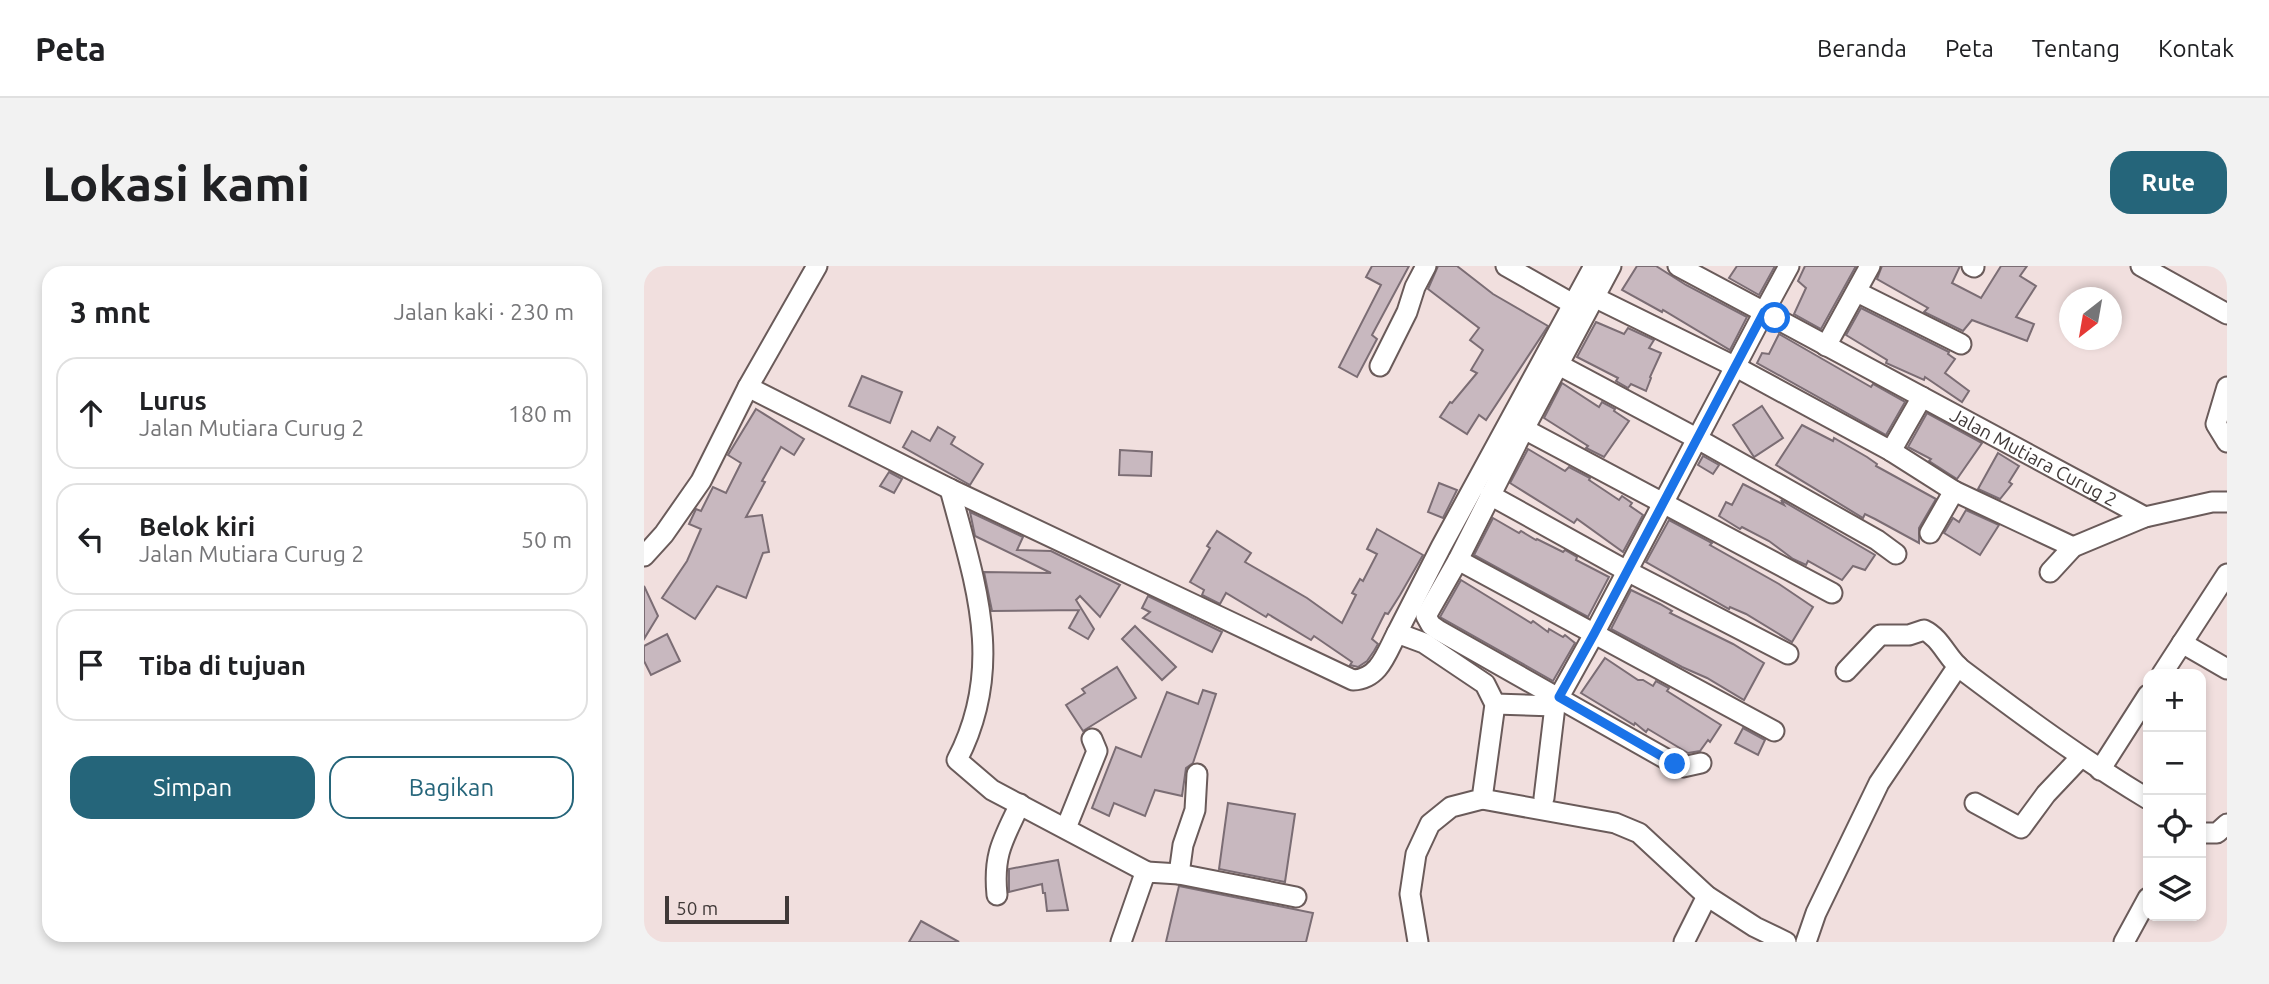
<!DOCTYPE html>
<html lang="id">
<head>
<meta charset="utf-8">
<style>
  :root { --surface:#fff; --page:#f2f2f2; --text:#202124; --muted:#757577; --line:#e0e0e0; --accent:#25657a }
  body { margin:0; font-family:Ubuntu,sans-serif; background:var(--page); color:var(--text) }
  .controls { position:absolute; right:21px; bottom:21px; display:grid; overflow:hidden; border-radius:14px; box-shadow:0 4px 10px #0003 }
  .controls button { width:63px; height:63px; display:grid; place-items:center; padding:0; border:0; border-bottom:2px solid var(--line); background:var(--surface); color:var(--text); font:35px sans-serif }
  .compass { position:absolute; left:1415px; top:21px; width:63px; height:63px; border-radius:50%; background:var(--surface); box-shadow:0 4px 10px #0003; rotate:211deg }
  .scale { position:absolute; left:21px; bottom:18px; width:124px; box-sizing:border-box; padding-left:7px; border:4px solid #403938; border-top:0; font-size:19px; line-height:24px; white-space:nowrap; color:#403938; -webkit-text-stroke:5px #f1dfde; paint-order:stroke }
  .stop { position:absolute; width:21px; height:21px; margin:-16px; border:5px solid #1a73e8; border-radius:50%; background:#fff }
  .stop.end { background:#1a73e8; border-color:#fff; box-shadow:0 2px 7px #0008 }
  .list { margin:0; padding:0; list-style:none }
  h2 { display:flex; justify-content:space-between; align-items:center; height:91px; margin:0; padding:0 28px; font-size:30px }
  h2 small { font-size:23px; font-weight:400; color:var(--muted) }
  .list li { display:grid; grid-template-columns:46px 1fr auto; gap:21px; align-items:center; box-sizing:border-box; height:112px; margin:0 14px 14px; padding:0 14px; border:2px solid var(--line); border-radius:21px }
  .list b { display:block; font-size:26px; white-space:nowrap }
  .list p { margin:0; font-size:23px; white-space:nowrap; color:var(--muted) }
  .list em { font-size:23px; font-style:normal; color:var(--muted) }
  .actions { display:flex; gap:14px; padding:21px 28px }
  .actions a { flex:1; padding:16px 0; border:2px solid var(--accent); border-radius:21px; text-align:center; font-size:24px; color:var(--accent) }
  .actions .main { background:var(--accent); color:#fff }
  .icon { flex:none; width:38px; height:38px; fill:none; stroke:currentColor; stroke-width:2; stroke-linecap:round; stroke-linejoin:round }
  .map { position:relative; flex:none; width:1583px; height:676px; overflow:hidden; border-radius:21px }
  header { display:flex; align-items:center; gap:42px; box-sizing:border-box; height:98px; padding:0 35px; background:var(--surface); border-bottom:2px solid var(--line) }
  header strong { font-size:33px }
  nav { display:flex; gap:38px; margin-inline-start:auto; font-size:24px }
  .intro { display:flex; align-items:center; justify-content:space-between; box-sizing:border-box; height:168px; padding:0 42px }
  h1 { margin:0; font-size:49px }
  .button { padding:18px 32px; border-radius:21px; background:var(--accent); color:#fff; font-size:24px; font-weight:700 }
  main { display:flex; gap:42px; padding:0 42px }
  aside { flex:1; background:var(--surface); border-radius:21px; box-shadow:0 4px 10px #0003 }
  .map>svg:first-child { display:block }
  .building { fill:#c8b8bf; stroke:#7b6d74; stroke-width:2 }
  .lines { fill:none; stroke-linecap:round; stroke-linejoin:round }
  .street-casing { stroke:#6a5b5a; stroke-width:23 }
  .street { stroke:#fff; stroke-width:19 }
  .route { stroke:#1a73e8; stroke-width:9 }
  .labels { text-anchor:middle; stroke-width:5; stroke-linejoin:round; paint-order:stroke }
  .street-label { font-size:19px; fill:#403938; stroke:#f1dfde }
</style>
</head>
<body>
<header>
<strong>Peta</strong>
<nav><a>Beranda</a><a>Peta</a><a>Tentang</a><a>Kontak</a></nav>
</header>
<div class="intro"><h1>Lokasi kami</h1><a class="button">Rute</a></div>
<main>
<aside>
<h2>3 mnt<small>Jalan kaki · 230 m</small></h2>
<ul class="list">
<li><svg class="icon" aria-label="ahead" viewBox="0 0 24 24"><path d="M12 20V5M6 11l6-6 6 6"/></svg><div><b>Lurus</b><p>Jalan Mutiara Curug 2</p></div><em>180 m</em></li>
<li><svg class="icon" aria-label="left" viewBox="0 0 24 24"><path d="M17 20v-9H6M10 6l-5 5 5 5"/></svg><div><b>Belok kiri</b><p>Jalan Mutiara Curug 2</p></div><em>50 m</em></li>
<li><svg class="icon" aria-label="arrive" viewBox="0 0 24 24"><path d="M6 21V4h12l-3 4 3 4H6"/></svg><div><b>Tiba di tujuan</b></div></li>
</ul>
<div class="actions"><a class="main">Simpan</a><a>Bagikan</a></div>
</aside>
<div class="map">
<svg width="1583" height="676" viewBox="0 0 1583 676">
  <rect width="100%" height="100%" fill="#f1dfde"/>
  <!-- building -->
  <g class="building">
    <polygon points="728,0 765,0 728,69 733,73 713,111 695,101 737,19 722,11"/>
    <polygon points="794,0 813,0 849,28 904,60 842,154 835,149 823,168 796,151 806,136 808,137 833,107 827,104 839,84 826,74 835,62 784,23"/>
    <polygon points="993,0 1012,0 1042,19 1103,51 1086,84 1019,44 1018,46 978,24"/>
    <polygon points="1093,0 1131,0 1115,29 1085,12"/>
    <polygon points="1161,0 1212,0 1177,63 1150,48 1162,22 1154,15"/>
    <polygon points="1238,0 1316,0 1308,17 1337,32 1357,0 1383,0 1376,10 1392,20 1372,51 1390,58 1383,75 1328,54 1319,65 1280,46 1284,42 1233,13"/>
    <polygon points="1217,42 1305,86 1304,88 1311,93 1301,107 1325,125 1318,136 1281,111 1280,114 1242,97 1243,94 1202,69"/>
    <polygon points="952,56 980,68 984,62 1010,74 1005,82 1017,87 1006,111 1007,112 1002,125 987,118 984,122 972,115 974,112 933,91"/>
    <polygon points="1135,68 1227,121 1229,118 1261,136 1242,169 1113,97 1118,87 1125,88"/>
    <polygon points="218,110 258,126 246,157 205,140"/>
    <polygon points="918,117 955,141 958,136 971,143 970,145 985,155 960,191 942,182 944,180 900,152"/>
    <polygon points="1118,140 1139,172 1110,191 1089,159"/>
    <polygon points="112,143 160,173 150,189 137,181 118,215 121,216 102,251 118,249 125,286 119,287 102,332 73,320 51,353 18,332 43,295 57,263 45,258 52,243 57,245 69,221 82,227 97,197 84,189"/>
    <polygon points="1283,147 1338,177 1313,213 1285,195 1287,193 1264,181"/>
    <polygon points="1158,159 1189,175 1190,172 1223,191 1233,198 1232,200 1292,233 1275,262 1275,277 1231,253 1221,248 1219,252 1132,199"/>
    <polygon points="294,161 311,171 307,178 339,198 326,219 259,181 268,165 286,175"/>
    <polygon points="884,183 921,205 925,201 946,212 945,214 975,234 978,230 988,237 986,240 999,249 979,286 933,253 930,257 866,217"/>
    <polygon points="476,184 508,186 507,210 475,209"/>
    <polygon points="1354,187 1375,200 1365,216 1368,218 1356,233 1334,223"/>
    <polygon points="1059,190 1075,199 1069,208 1054,199"/>
    <polygon points="245,206 258,213 250,227 236,220"/>
    <polygon points="795,217 813,224 799,252 784,246"/>
    <polygon points="1099,218 1140,239 1137,234 1231,289 1221,304 1209,300 1198,314 1164,295 1162,299 1149,293 1125,275 1098,261 1096,263 1075,250 1082,236 1088,239"/>
    <polygon points="1322,244 1355,259 1336,289 1300,267 1309,252 1315,256"/>
    <polygon points="326,246 379,271 373,284 407,285 476,319 456,351 436,330 432,334 450,363 444,373 425,362 435,344 348,345 340,306 407,307 331,270"/>
    <polygon points="849,252 875,267 877,265 892,274 893,273 919,286 921,284 933,291 932,294 965,311 944,351 830,289"/>
    <polygon points="1025,254 1068,277 1066,279 1135,318 1169,341 1148,376 1102,348 1086,341 1085,343 1002,296"/>
    <polygon points="733,263 779,289 756,329 744,348 741,347 728,373 734,378 730,385 723,395 714,401 706,399 708,396 670,370 667,374 624,348 622,351 582,327 576,338 558,329 560,324 546,316 566,282 563,280 573,265 607,287 601,296 663,332 698,357 712,329 708,327 716,313 719,315 733,288 723,283"/>
    <polygon points="817,314 887,357 889,355 904,366 905,363 919,371 921,369 931,377 909,415 796,351"/>
    <polygon points="0,320 14,350 0,373"/>
    <polygon points="987,324 1016,338 1028,345 1026,347 1089,378 1120,397 1100,434 1063,412 1038,401 967,363"/>
    <polygon points="504,330 578,366 568,386 499,352 506,346 498,342"/>
    <polygon points="491,360 532,401 518,414 478,373"/>
    <polygon points="23,368 36,395 7,409 0,395 0,380"/>
    <polygon points="961,392 994,414 999,414 1009,420 1012,415 1025,422 1023,425 1077,459 1066,476 1064,474 1056,485 1044,487 1004,463 1002,466 991,457 990,459 937,427"/>
    <polygon points="473,401 492,432 439,465 422,439 441,427 438,423"/>
    <polygon points="559,424 572,428 549,497 542,502 538,530 511,524 501,550 470,537 465,550 448,542 472,481 497,491 523,426 554,438"/>
    <polygon points="1099,462 1121,474 1114,489 1091,477"/>
    <polygon points="584,537 651,548 641,616 575,603"/>
    <polygon points="414,594 424,644 403,645 401,627 399,627 398,618 365,626 365,603"/>
    <polygon points="535,620 669,647 662,676 522,676"/>
    <polygon points="277,655 315,676 265,676"/>
  </g>
  <g class="lines">
    <!-- street casing -->
    <g class="street-casing">
      <g id="street">
        <polyline points="862,0 929,38"/>
        <polyline points="967,0 880,163 814,294 782,350 787,359 794,364 1031,498 1039,501 1057,497"/>
        <polyline points="1034,0 1120,46 1145,0"/>
        <polyline points="1328,0 1330,1"/>
        <polyline points="1497,0 1583,48"/>
        <polyline points="1213,26 1317,78"/>
        <polyline points="952,32 1092,101 1247,185 1310,225 1429,281"/>
        <polyline points="1182,80 1226,0"/>
        <polyline points="915,99 1052,172 1233,274 1252,288"/>
        <polyline points="736,100 763,46 771,21 782,0"/>
        <path d="M 104,121 L 306,223 L 709,414 C 735,413 742,388 753,367 L 780,377 L 841,418 L 851,438 L 838,533 L 807,541 L 786,558 L 772,588 L 766,628 L 774,676"/>
        <polyline points="1583,121 1572,158 1583,176"/>
        <polyline points="880,163 1188,327"/>
        <polyline points="1247,185 1278,131"/>
        <path d="M 306,223 C 331,317 362,400 313,494 L 348,524 L 503,606"/>
        <polyline points="846,229 983,305 1144,388"/>
        <polyline points="1286,267 1310,225"/>
        <polyline points="0,290 20,268 57,215 104,121 173,0"/>
        <polyline points="814,294 1130,465"/>
        <polyline points="1406,306 1429,281 1501,251 1568,236 1583,236"/>
        <polyline points="753,367 797,281 950,0"/>
        <polyline points="1538,377 1583,403"/>
        <path d="M 1202,405 L 1236,369 L 1265,369 L 1280,364 C 1297,372 1303,392 1317,403 C 1378,449 1439,494 1504,533"/>
        <polyline points="1518,408 1583,308"/>
        <polyline points="851,438 911,440"/>
        <polyline points="1456,504 1504,429"/>
        <path id="s1" d="M 900,532 L 911,440 L 915,431 L 950,368 L 1120,46 L 1501,251"/>
        <polyline points="838,533 971,557 995,567 1063,630 1111,661 1142,676"/>
        <polyline points="1331,537 1377,562 1402,528 1437,491"/>
        <polyline points="422,562 453,485 448,473"/>
        <polyline points="1557,567 1573,567 1583,558"/>
        <polyline points="535,608 539,579 551,544 553,508"/>
        <path d="M 353,629 C 349,588 359,574 376,538"/>
        <polyline points="477,676 499,613 503,606 535,608 652,631"/>
        <polyline points="1040,676 1063,630"/>
        <polyline points="1162,676 1172,647 1235,517 1314,400"/>
        <polyline points="1480,676 1504,632"/>
      </g>
    </g>
    <!-- street -->
    <use href="#street" class="street"/>
  </g>
  <g class="lines">
    <!-- route -->
    <polyline class="route" points="1031,498 915,431 950,368 1120,46 1131,52"/>
  </g>
  <g class="labels">
    <!-- street labels -->
    <g class="street-label">
      <text dy="7" stroke="none"><textPath href="#s1" startOffset="845">Jalan Mutiara Curug 2</textPath></text>
    </g>
  </g>
</svg>
<div class="controls">
<button>+</button>
<button>−</button>
<button><svg class="icon" aria-label="locate" viewBox="0 0 24 24"><circle cx="12" cy="12" r="6"/><path d="M12 2v4M12 18v4M2 12h4M18 12h4"/></svg></button>
<button><svg class="icon" aria-label="layers" viewBox="0 0 24 24"><path d="M12 4l9 5-9 5-9-5zM3 14l9 5 9-5"/></svg></button>
</div>
<svg class="compass" viewBox="-18 -18 36 36"><path d="M0-13l5 13h-10z" fill="#e53935"/><path d="M0 13l5-13h-10z" fill="#757577"/></svg>
<div class="scale">50 m</div>
<div class="stop" style="left:1131px;top:52px"></div>
<div class="stop end" style="left:1031px;top:498px"></div>
</div>
</main>
</body>
</html>
